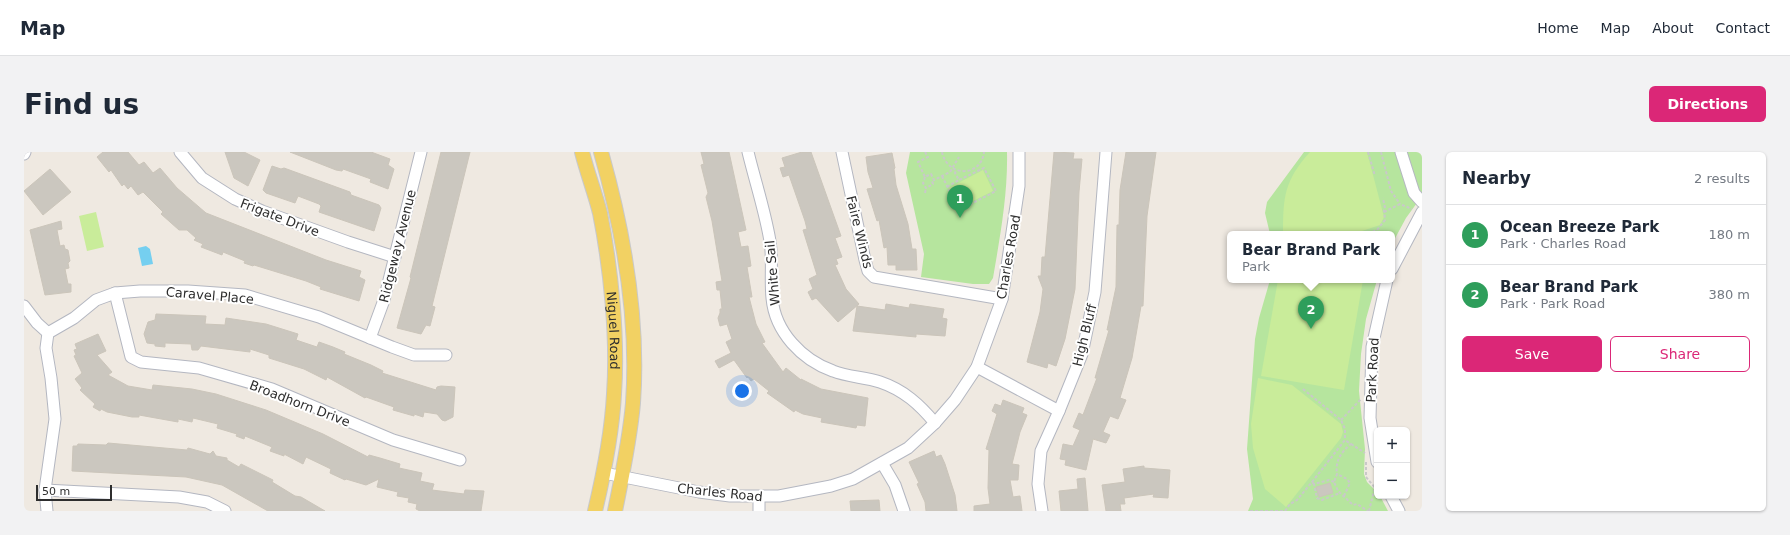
<!DOCTYPE html>
<html lang="en">
<head>
<meta charset="utf-8">
<style>
  :root { --surface:#fff; --page:#f2f2f3; --text:#1f2937; --muted:#747a83; --line:#e0e1e3; --accent:#db2777 }
  body { margin:0; font-family:"DejaVu Sans",sans-serif; background:var(--page); color:var(--text) }
  .controls { position:absolute; right:12px; bottom:12px; display:grid; overflow:hidden; border-radius:6px; box-shadow:0 1px 3px #0004 }
  .controls button { width:36px; height:36px; display:grid; place-items:center; padding:0; border:0; border-bottom:1px solid var(--line); background:var(--surface); color:var(--text); font:20px sans-serif }
  .scale { position:absolute; left:12px; bottom:10px; width:76px; box-sizing:border-box; padding-left:4px; border:2px solid #2e2e2e; border-top:0; font-size:11px; line-height:14px; white-space:nowrap; color:#2e2e2e; -webkit-text-stroke:3px #fff; paint-order:stroke }
  .you { position:absolute; left:718px; top:239px; width:14px; height:14px; margin:-10px; border:3px solid #fff; border-radius:50%; background:#1a73e8; box-shadow:0 0 0 6px #1a73e833 }
  .badge { display:grid; place-items:center; width:26px; height:26px; border-radius:50%; background:var(--accent); color:#fff; font-size:13px; font-weight:700 }
  .pin { position:absolute; translate:-50% -33px; filter:drop-shadow(0 1px 2px #0008) }
  .pin::after { content:''; position:absolute; top:21px; width:14px; height:12px; background:inherit; clip-path:polygon(0 0,100% 0,50% 100%) }
  .popup { position:absolute; left:1203px; top:79px; width:168px; height:52px; box-sizing:border-box; display:grid; place-content:center; border-radius:6px; background:var(--surface); filter:drop-shadow(0 1px 3px #0005); font-size:13px; white-space:nowrap; color:var(--muted) }
  .popup b { font-size:15px; color:var(--text) }
  .popup::after { content:''; position:absolute; left:50%; top:100%; margin-left:-8px; border:8px solid transparent; border-top-color:var(--surface) }
  .list { margin:0; padding:0; list-style:none }
  h2 { display:flex; justify-content:space-between; align-items:center; height:52px; margin:0; padding:0 16px; font-size:17px }
  h2 small { font-size:13px; font-weight:400; color:var(--muted) }
  .list li { display:grid; grid-template-columns:26px 1fr auto; gap:12px; align-items:center; box-sizing:border-box; height:60px; padding:0 16px; border-top:1px solid var(--line) }
  .list b { display:block; font-size:15px; white-space:nowrap }
  .list p { margin:0; font-size:13px; white-space:nowrap; color:var(--muted) }
  .list em { font-size:13px; font-style:normal; color:var(--muted) }
  .actions { display:flex; gap:8px; padding:12px 16px }
  .actions a { flex:1; padding:9px 0; border:1px solid var(--accent); border-radius:6px; text-align:center; font-size:14px; color:var(--accent) }
  .actions .main { background:var(--accent); color:#fff }
  .map { position:relative; flex:none; width:1398px; height:359px; overflow:hidden; border-radius:6px }
  header { display:flex; align-items:center; gap:24px; box-sizing:border-box; height:56px; padding:0 20px; background:var(--surface); border-bottom:1px solid var(--line) }
  header strong { font-size:19px }
  nav { display:flex; gap:22px; margin-inline-start:auto; font-size:14px }
  .intro { display:flex; align-items:center; justify-content:space-between; box-sizing:border-box; height:96px; padding:0 24px }
  h1 { margin:0; font-size:28px }
  .button { padding:10px 18px; border-radius:6px; background:var(--accent); color:#fff; font-size:14px; font-weight:700 }
  main { display:flex; gap:24px; padding:0 24px }
  aside { flex:1; background:var(--surface); border-radius:6px; box-shadow:0 1px 3px #0004 }
  .map>svg:first-child { display:block }
  .green { fill:#b6e59e }
  .pitch { fill:#c9ec9a }
  .water { fill:#75cff0 }
  .building { fill:#cbc7bf; stroke:#cbc5ba }
  .lines { fill:none; stroke-linecap:round; stroke-linejoin:round }
  .minor-casing { stroke:#b4b7c1; stroke-width:13 }
  .major-casing { stroke:#c9c9c9; stroke-width:16 }
  .path { stroke:#c9c9c9; stroke-width:2; stroke-dasharray:3 2; stroke-linecap:butt }
  .minor { stroke:#fff; stroke-width:11 }
  .major { stroke:#f2d163; stroke-width:14 }
  .labels { text-anchor:middle; stroke-width:4; stroke-linejoin:round; paint-order:stroke }
  .street-label { font-size:13px; fill:#2e2e2e; stroke:#fff }
</style>
</head>
<body>
<header>
<strong>Map</strong>
<nav><a>Home</a><a>Map</a><a>About</a><a>Contact</a></nav>
</header>
<div class="intro"><h1>Find us</h1><a class="button">Directions</a></div>
<main>
<div class="map">
<svg width="1398" height="359" viewBox="0 0 1398 359">
  <rect width="100%" height="100%" fill="#efe9e1"/>
  <!-- green -->
  <g class="green">
    <path d="M 886,0 L 983,0 C 984,42 976,85 969,126 L 965,132 L 949,132 L 897,125 L 900,102 L 882,21 Z"/>
    <polygon points="1280,0 1398,0 1398,44 1382,66 1368,92 1368,82 1246,82 1241,61 1243,50"/>
    <polygon points="1246,128 1353,128 1342,167 1337,202 1335,239 1341,297 1340,322 1343,330 1353,340 1353,344 1356,344 1364,359 1224,359 1229,347 1223,297 1231,187 1235,166"/>
  </g>
  <!-- pitch -->
  <g class="pitch">
    <path d="M 1286,0 L 1343,0 L 1360,65 L 1356,73 L 1329,82 L 1259,82 C 1259,45 1260,29 1286,0 Z"/>
    <polygon points="959,18 969,39 935,56 925,36"/>
    <polygon points="72,60 80,95 63,99 55,64"/>
    <polygon points="1254,128 1339,128 1320,238 1237,224"/>
    <polygon points="1234,226 1268,233 1317,272 1319,280 1317,286 1262,355 1241,337 1229,296 1227,272"/>
  </g>
  <!-- water -->
  <polygon class="water" points="122,94 126,97 129,112 118,114 114,96"/>
  <!-- building -->
  <g class="building">
    <polygon points="79,0 104,0 115,13 120,10 129,21 136,16 153,36 182,61 302,108 337,119 335,125 341,128 335,149 296,137 297,135 282,129 230,113 229,114 220,111 221,109 199,100 198,103 177,95 179,92 170,88 172,86 163,78 155,78 137,62 139,60 119,40 114,43 107,34 104,37 100,32 98,34 87,18 85,20 73,5"/>
    <polygon points="201,0 220,0 236,8 224,34 210,26"/>
    <polygon points="266,0 347,0 366,7 364,13 370,17 364,37 346,30 347,27 319,17 318,19 312,18"/>
    <polygon points="417,0 446,0 408,154 411,155 406,174 402,173 397,182 373,176 387,126 386,125"/>
    <polygon points="677,0 705,0 722,78 714,80 717,95 724,94 727,114 723,115 728,145 725,145 732,172 741,190 738,191 759,220 762,216 777,228 777,227 797,237 844,246 841,274 833,273 832,276 797,270 798,266 779,262 771,258 770,260 743,241 745,239 730,227 727,229 724,225 723,226 710,208 695,216 691,209 707,201 702,190 708,187 703,172 696,174 694,166 696,161 696,157 698,157 696,138 693,138 692,130 698,129 688,69 682,45 684,41 677,13 680,12"/>
    <polygon points="778,0 787,0 817,84 811,86 818,105 812,107 814,112 811,113 822,137 835,152 814,170 792,146 788,148 784,140 789,137 785,127 793,123 779,78 783,77 781,69 765,23 759,25 756,16 761,15 758,6"/>
    <polygon points="1030,0 1050,1 1049,7 1058,7 1055,40 1051,137 1041,187 1032,214 1024,211 1023,216 1003,210 1016,160 1019,137 1014,124 1017,124 1018,105 1021,105"/>
    <polygon points="1102,0 1132,0 1123,64 1119,154 1117,154 1108,206 1096,246 1102,248 1094,267 1086,264 1079,280 1086,283 1082,291 1069,287 1062,318 1041,313 1042,308 1036,307 1039,292 1049,294 1056,278 1049,275 1055,261 1059,263 1073,226 1071,226 1085,178 1083,178 1092,135 1093,73 1095,73 1096,38"/>
    <polygon points="868,1 871,16 870,17 872,33 884,72 888,97 892,97 893,118 872,118 872,113 864,113 863,95 860,96 855,68 853,69 843,37 849,36 844,20 842,5"/>
    <polygon points="248,14 257,17 260,16 326,40 327,43 355,53 357,56 350,79 295,60 297,54 295,52 274,44 271,51 242,41 239,38"/>
    <polygon points="26,17 47,40 19,63 0,39"/>
    <polygon points="37,69 38,77 33,78 36,94 40,93 41,97 44,98 46,109 44,111 45,116 41,117 44,132 47,132 47,140 21,143 6,78"/>
    <polygon points="862,152 885,156 886,152 920,157 918,166 923,167 921,184 892,182 892,185 829,179 833,154 861,158"/>
    <polygon points="132,162 182,164 181,172 201,173 202,166 242,172 274,182 272,188 293,195 295,190 309,195 321,200 320,202 347,213 359,219 358,221 412,238 413,235 417,234 431,235 429,265 421,269 418,268 413,262 400,260 399,265 390,262 390,264 369,258 370,255 342,245 341,246 303,225 302,228 280,217 245,206 245,203 226,197 226,200 177,194 174,198 168,198 167,192 141,191 141,195 131,194 131,192 123,191 120,182 124,170 131,168"/>
    <polygon points="74,182 82,199 73,203 88,220 84,223 104,234 128,238 129,233 168,237 192,242 242,258 299,282 344,305 345,303 356,306 376,312 375,316 398,321 396,329 410,332 408,338 440,342 441,338 460,339 457,359 396,359 392,357 393,352 384,350 385,346 373,344 374,340 353,335 355,327 342,333 322,327 321,328 306,321 307,317 282,305 279,312 260,302 260,304 246,299 248,295 221,284 220,287 212,284 213,282 193,276 194,272 169,266 168,270 154,267 154,270 115,263 115,265 108,265 83,260 77,257 76,259 69,255 71,252 56,238 58,236 51,227 58,221 50,204 52,203 50,198 53,197 51,192"/>
    <polygon points="979,248 1000,256 998,261 1003,263 996,280 988,312 995,313 994,328 986,328 989,345 996,344 998,359 950,359 950,354 966,352 964,336 965,298 962,297 973,262 968,259 971,252 977,254"/>
    <polygon points="84,291 163,298 164,296 186,302 189,299 192,304 203,306 203,308 215,315 217,312 249,328 248,330 271,344 277,345 301,359 244,359 198,333 162,325 48,319 49,294 53,294 54,292 82,293"/>
    <polygon points="910,299 912,305 917,303 921,312 931,343 933,359 902,359 901,350 893,332 895,331 885,310"/>
    <polygon points="1120,314 1120,316 1146,318 1144,346 1129,345 1130,342 1100,346 1101,352 1096,352 1097,359 1082,359 1078,333 1101,330 1099,317"/>
    <polygon points="1061,326 1064,359 1037,359 1035,339 1054,337 1053,327"/>
    <polygon points="1306,331 1309,341 1295,345 1292,335"/>
    <polygon points="855,348 856,359 827,359 826,349"/>
  </g>
  <g class="lines">
    <!-- minor casing -->
    <g class="minor-casing">
      <g id="minor">
        <polyline points="156,0 178,26 211,47 238,59 324,90 371,105"/>
        <path d="M 724,0 C 731,29 741,59 746,89 C 749,107 746,127 748,146 C 751,180 778,208 809,219 C 824,225 841,225 856,230 C 880,238 896,253 911,271"/>
        <polyline points="818,0 841,108 844,119 850,125 978,147"/>
        <polyline points="1377,0 1390,41 1398,50"/>
        <polyline points="0,2 1,0"/>
        <polyline points="1368,117 1398,60"/>
        <polyline points="91,141 107,205 117,210 175,216 248,237 369,288 436,308"/>
        <polyline points="0,154 13,171 24,181"/>
        <polyline points="24,181 50,166 72,148 91,141 116,139 164,139 221,143 295,165 368,195 390,203 422,203"/>
        <polyline points="346,186 360,148 397,0"/>
        <polyline points="953,215 1035,259"/>
        <polyline points="1353,310 1346,266 1348,195 1363,128"/>
        <polyline points="858,311 871,333 880,359"/>
        <polyline points="580,321 675,340 706,344 755,344 807,334 829,327 884,296 911,271 931,248 953,215 978,147 995,34 995,0"/>
        <polyline points="21,338 155,345 183,350 201,359"/>
        <polyline points="1367,344 1375,359"/>
        <polyline points="735,345 735,359"/>
        <polyline points="23,359 21,338 31,267 27,226 22,196 24,181"/>
        <polyline points="1018,359 1014,332 1017,299 1035,259 1058,202 1071,140 1082,0"/>
      </g>
    </g>
    <!-- major casing -->
    <g class="major-casing">
      <g id="major">
        <path id="s1" d="M 558,0 C 563,20 571,41 576,61 C 587,117 594,186 590,242 C 588,281 580,321 571,359"/>
        <path d="M 577,0 C 600,81 615,167 609,251 C 606,287 598,324 591,359"/>
      </g>
    </g>
    <!-- path -->
    <g class="path">
      <polyline points="901,0 904,5 894,10 901,25 907,22 910,28 926,20 935,5"/>
      <path d="M 918,0 C 923,25 957,26 960,0"/>
      <polyline points="1344,0 1351,24"/>
      <polyline points="1357,0 1367,39 1376,52"/>
      <polyline points="918,24 935,58 972,39 960,16 935,28 931,21 932,18"/>
      <polyline points="901,25 899,31 902,36 909,32 908,29 910,28"/>
      <polyline points="923,35 935,28"/>
      <polyline points="901,41 902,36"/>
      <polyline points="1360,60 1376,52 1388,57"/>
      <polyline points="1344,82 1353,78 1361,68 1360,58 1361,56 1359,46"/>
      <polyline points="1279,237 1317,268 1321,277 1321,288"/>
      <polyline points="1317,268 1337,247"/>
      <polyline points="1327,292 1341,301"/>
      <polyline points="1342,310 1342,325 1352,337"/>
      <path d="M 1288,330 L 1321,288 L 1327,292 C 1317,300 1311,309 1313,322"/>
      <polyline points="1310,330 1305,328 1290,332 1293,346 1298,348 1316,341"/>
      <polyline points="1320,344 1326,331 1323,327 1313,322 1310,330 1314,339 1329,353 1333,352 1344,359"/>
      <polyline points="1226,359 1261,359 1266,352 1273,348 1288,330 1290,332"/>
      <polyline points="1345,359 1350,339 1352,337 1353,338"/>
    </g>
    <!-- minor -->
    <use href="#minor" class="minor"/>
    <!-- major -->
    <use href="#major" class="major"/>
  </g>
  <g class="labels">
    <!-- street labels -->
    <g class="street-label">
      <text transform="translate(256 65) rotate(21)" y="5">Frigate Drive</text>
      <text transform="translate(836 80) rotate(76)" y="5">Faire Winds</text>
      <text transform="translate(373 94) rotate(-76)" y="5">Ridgeway Avenue</text>
      <text transform="translate(984 105) rotate(-80)" y="5">Charles Road</text>
      <text transform="translate(748 121) rotate(-95)" y="5">White Sail</text>
      <text transform="translate(186 143) rotate(5)" y="5">Caravel Place</text>
      <text dy="5" stroke="none"><textPath href="#s1" startOffset="182">Niguel Road</textPath></text>
      <text transform="translate(1060 183) rotate(-76)" y="5">High Bluff</text>
      <text transform="translate(1348 218) rotate(-87)" y="5">Park Road</text>
      <text transform="translate(276 251) rotate(21)" y="5">Broadhorn Drive</text>
      <text transform="translate(696 340) rotate(6)" y="5">Charles Road</text>
    </g>
  </g>
</svg>
<div class="controls">
<button>+</button>
<button>−</button>
</div>
<div class="scale">50 m</div>
<div class="you"></div>
<div class="pin badge" style="left:936px;top:66px;background:#2e9e5b">1</div>
<div class="pin badge" style="left:1287px;top:177px;background:#2e9e5b">2</div>
<div class="popup"><b>Bear Brand Park</b>Park</div>
</div>
<aside>
<h2>Nearby<small>2 results</small></h2>
<ul class="list">
<li><span class="badge" style="background:#2e9e5b">1</span><div><b>Ocean Breeze Park</b><p>Park · Charles Road</p></div><em>180 m</em></li>
<li><span class="badge" style="background:#2e9e5b">2</span><div><b>Bear Brand Park</b><p>Park · Park Road</p></div><em>380 m</em></li>
</ul>
<div class="actions"><a class="main">Save</a><a>Share</a></div>
</aside>
</main>
</body>
</html>
